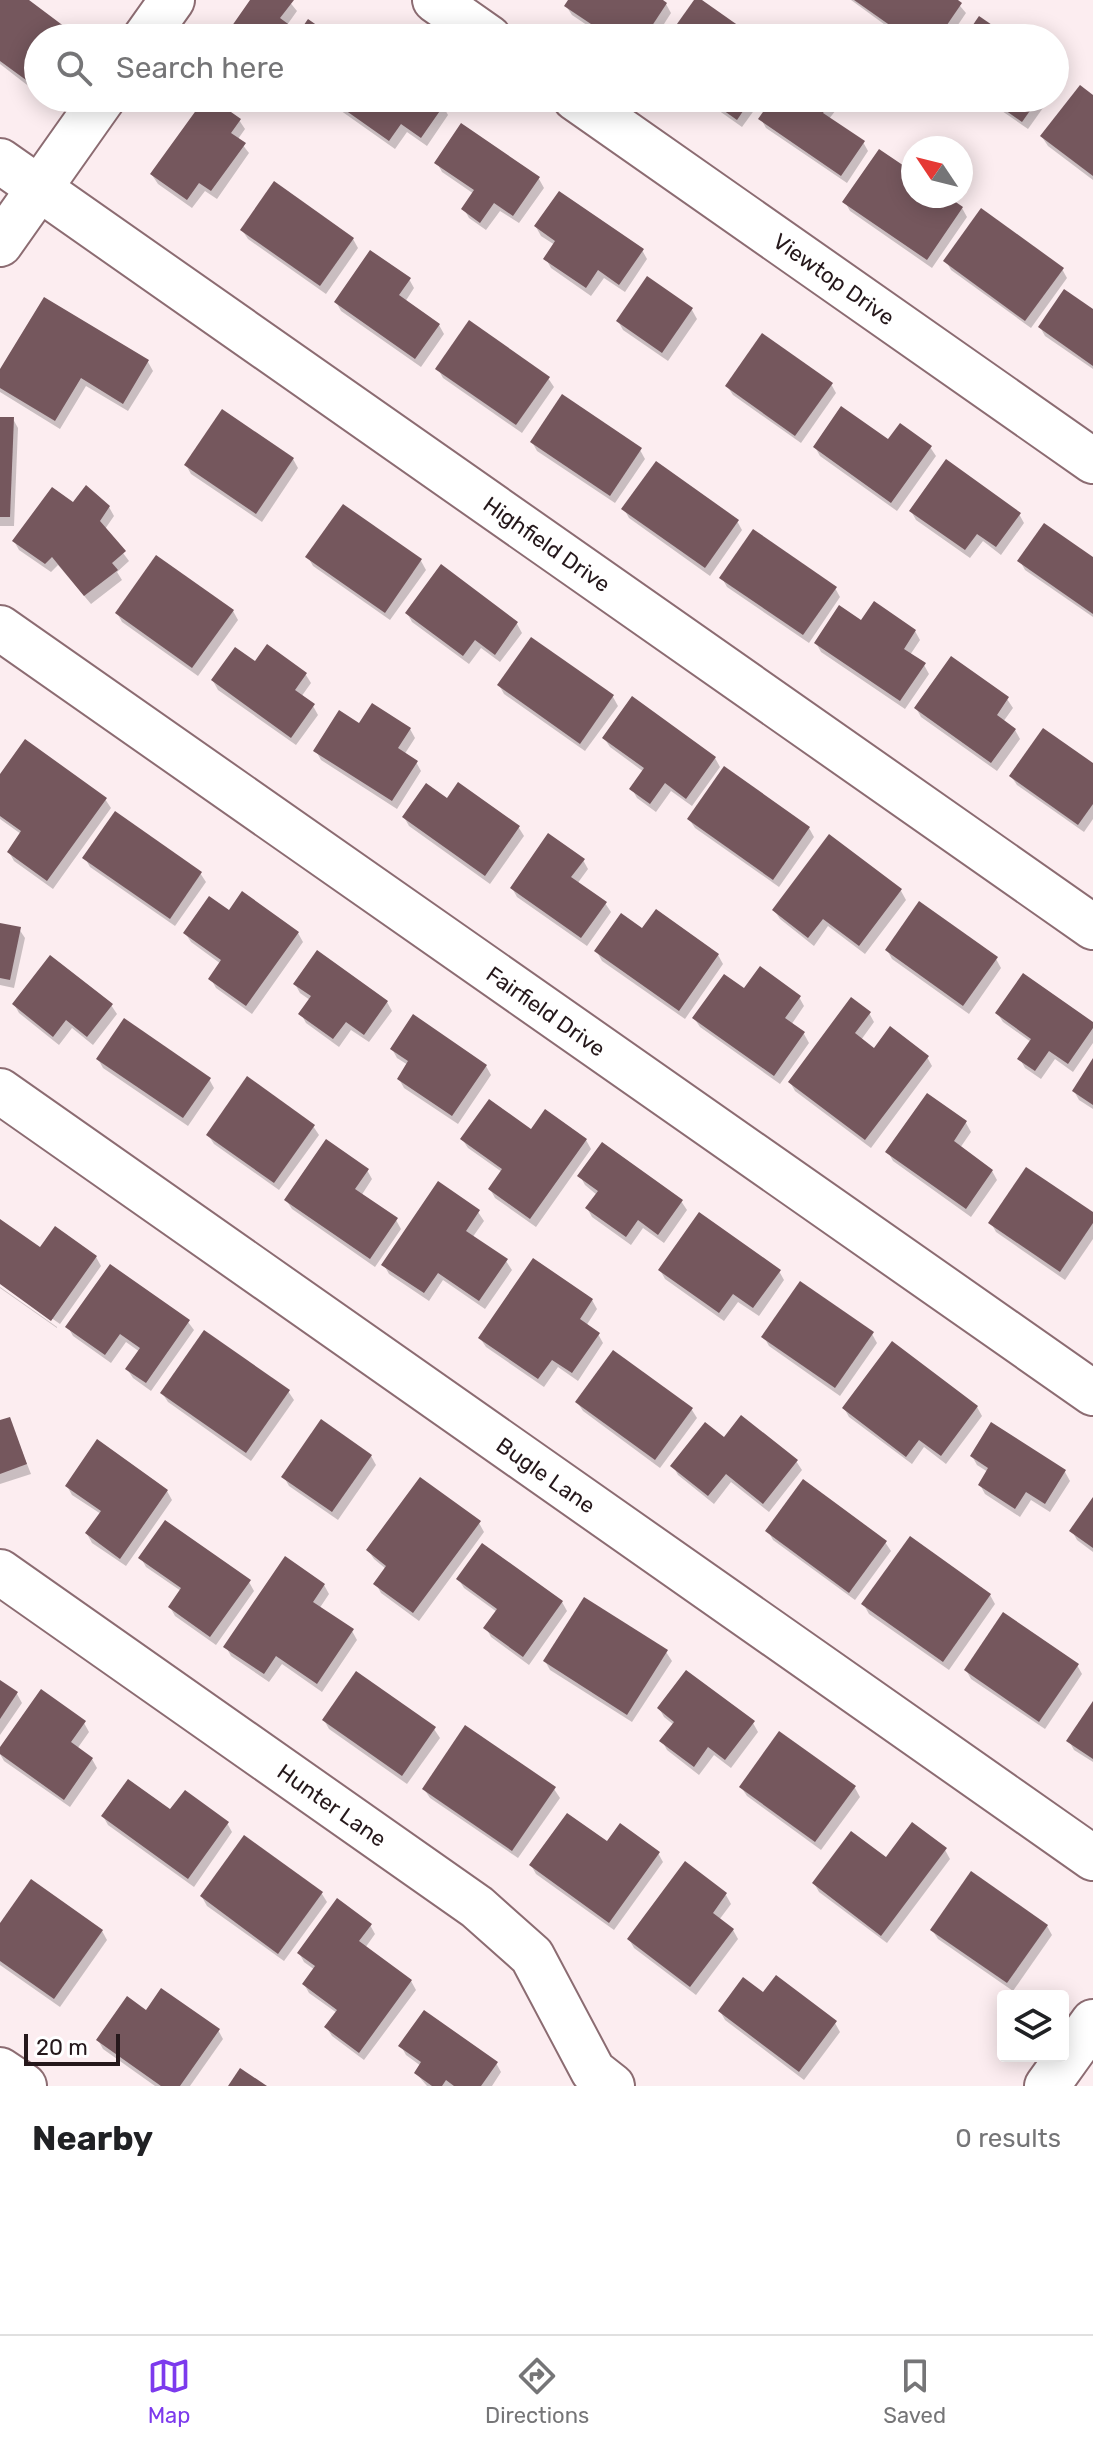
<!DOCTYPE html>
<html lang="en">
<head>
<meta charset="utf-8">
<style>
  :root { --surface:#fff; --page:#f2f2f2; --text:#202124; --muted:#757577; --line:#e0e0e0; --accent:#7c3aed }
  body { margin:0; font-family:Rubik,sans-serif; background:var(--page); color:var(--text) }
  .controls { position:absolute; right:24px; bottom:24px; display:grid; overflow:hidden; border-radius:8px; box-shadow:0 4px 20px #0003 }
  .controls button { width:72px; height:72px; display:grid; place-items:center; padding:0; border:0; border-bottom:2px solid var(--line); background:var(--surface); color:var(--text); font:40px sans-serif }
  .compass { position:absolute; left:901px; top:136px; width:72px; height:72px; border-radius:50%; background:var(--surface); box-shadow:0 4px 20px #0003; rotate:305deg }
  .scale { position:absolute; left:24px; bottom:20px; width:96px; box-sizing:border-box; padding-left:8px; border:4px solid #25181b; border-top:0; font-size:22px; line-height:28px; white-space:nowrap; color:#25181b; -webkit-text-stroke:6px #fff; paint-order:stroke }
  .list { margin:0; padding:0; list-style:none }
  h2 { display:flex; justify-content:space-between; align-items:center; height:104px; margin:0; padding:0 32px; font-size:34px }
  h2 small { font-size:26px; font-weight:400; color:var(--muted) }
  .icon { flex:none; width:44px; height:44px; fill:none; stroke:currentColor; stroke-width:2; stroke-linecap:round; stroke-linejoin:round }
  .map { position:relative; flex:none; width:1093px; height:2086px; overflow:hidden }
  .search { position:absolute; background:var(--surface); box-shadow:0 4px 20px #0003; left:24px; right:24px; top:24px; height:88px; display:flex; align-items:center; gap:20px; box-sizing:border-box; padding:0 28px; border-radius:44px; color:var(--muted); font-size:30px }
  .sheet { height:248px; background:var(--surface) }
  nav { display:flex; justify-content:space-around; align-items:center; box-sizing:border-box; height:112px; border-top:2px solid var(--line); background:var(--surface); font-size:22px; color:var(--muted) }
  nav a { display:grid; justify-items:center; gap:4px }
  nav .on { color:var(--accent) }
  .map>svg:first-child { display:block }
  .shadow { fill:#0003 }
  .building { fill:#75575d }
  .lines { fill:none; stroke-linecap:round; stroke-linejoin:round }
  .minor-casing { stroke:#8c6c72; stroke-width:48 }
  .minor { stroke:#fff; stroke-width:44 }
  .labels { text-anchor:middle; stroke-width:8; stroke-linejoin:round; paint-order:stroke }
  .street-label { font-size:22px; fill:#25181b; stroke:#fff }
</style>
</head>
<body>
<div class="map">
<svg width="1093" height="2086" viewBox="0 0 1093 2086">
  <rect width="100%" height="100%" fill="#fcedf0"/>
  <!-- shadow -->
  <g class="shadow">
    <polygon points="0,0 26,0 64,29 69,38 38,38 38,79 31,88 0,64"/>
    <polygon points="253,0 288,0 297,11 287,25 300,35 331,38 233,38 230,33"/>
    <polygon points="570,0 659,0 666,4 671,13 655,38 606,38 572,15 566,6"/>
    <polygon points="851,0 955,0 966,13 949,38 903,38"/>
    <polygon points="1055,71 1062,81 1055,91"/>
    <polygon points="1093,97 1093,180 1048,146 1042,137"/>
    <polygon points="207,98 239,120 245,129 238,139 249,153 217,199 205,191 192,208 158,184 152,175"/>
    <polygon points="332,98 431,98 443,106 448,115 427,146 407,132 395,149 337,108"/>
    <polygon points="701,98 763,98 742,127"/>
    <polygon points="775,98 834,98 839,106 829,119 863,142 868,151 847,183 766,128 761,119"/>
    <polygon points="983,98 1050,98 1028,129"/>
    <polygon points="437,163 539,179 544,188 519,223 500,211 486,230 469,218 464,209 474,194 442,172"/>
    <polygon points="913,175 913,196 944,196 962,208 967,217 932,268 850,211 845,202"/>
    <polygon points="536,227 642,250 647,259 625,292 604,278 591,296 551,268 546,259 555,245 541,236"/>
    <polygon points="242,230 353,239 358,248 326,294 248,239"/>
    <polygon points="946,261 1062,269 1067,278 1031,328 951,270"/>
    <polygon points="409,279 414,288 405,302 439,325 444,334 421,367 341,311 336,302"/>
    <polygon points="648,279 692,310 697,319 668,361 623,330 618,321"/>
    <polygon points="1093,312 1093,369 1045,336 1040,327"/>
    <polygon points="148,362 153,371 128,411 86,386 60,429 0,392 0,373"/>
    <polygon points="438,369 548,378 554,387 522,433 443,378"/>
    <polygon points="831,384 836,393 801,443 733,395 727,386"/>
    <polygon points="0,419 13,419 18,428 14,526 0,526"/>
    <polygon points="532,442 640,450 645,459 615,503 537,451"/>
    <polygon points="815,447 930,447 936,456 897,511 820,456"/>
    <polygon points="293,459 298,468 262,522 191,474 186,465"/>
    <polygon points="74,505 109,507 114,516 105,529 129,561 117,572 122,580 91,604 58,565 51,572 19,550 14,541"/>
    <polygon points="624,509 737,521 742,530 710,576 629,518"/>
    <polygon points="911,511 1019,514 1024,523 1001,555 983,541 970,558 916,520"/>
    <polygon points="308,557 421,561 426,570 390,620 313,566"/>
    <polygon points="1093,559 1093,617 1025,570 1020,561"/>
    <polygon points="442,567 517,624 522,633 500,662 481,648 469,664 412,622 407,613"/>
    <polygon points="722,578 835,588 840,597 809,643 727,587"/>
    <polygon points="233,611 238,620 198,676 122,622 117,613"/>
    <polygon points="862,622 915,631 920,640 910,655 924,665 929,674 905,709 821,652 816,643"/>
    <polygon points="256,664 306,675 311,683 301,697 313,706 318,715 296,745 218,690 213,681"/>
    <polygon points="499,685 613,697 618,706 585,751 504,694"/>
    <polygon points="1007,699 1013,708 1003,722 1015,730 1020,739 997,771 921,717 916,708"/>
    <polygon points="359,726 410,729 415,738 404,755 416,762 421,771 397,809 321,760 316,751"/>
    <polygon points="604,738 715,758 720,767 692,806 671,791 656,812 637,798 632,789 644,772 610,747"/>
    <polygon points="1093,766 1093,819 1084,832 1017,785 1011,776"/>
    <polygon points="0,778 105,799 111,808 53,889 14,861 9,852 21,834 0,819"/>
    <polygon points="447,801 519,828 524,836 490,884 409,826 404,817"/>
    <polygon points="689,819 809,828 814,837 779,887 695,828"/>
    <polygon points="830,837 901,891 906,900 865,954 828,926 814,946 780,919 774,910"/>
    <polygon points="85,858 200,873 206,882 175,926 90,867"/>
    <polygon points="583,860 588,869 577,884 605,903 611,912 587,946 517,897 512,888"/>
    <polygon points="229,913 298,933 303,942 252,1014 216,988 211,979 221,964 191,942 185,933"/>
    <polygon points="0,925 19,929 25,938 14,988 0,985"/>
    <polygon points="643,931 718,955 723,964 685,1019 602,961 597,952"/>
    <polygon points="887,950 996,959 1001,968 969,1014 892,959"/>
    <polygon points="295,984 387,1002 392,1011 369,1042 351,1030 339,1047 306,1023 301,1014 310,1000 300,993"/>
    <polygon points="745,991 799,997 804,1006 791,1025 804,1034 809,1043 780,1084 700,1027 694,1018"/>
    <polygon points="14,1004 111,1005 117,1014 93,1045 72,1028 59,1045 19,1013"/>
    <polygon points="869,1013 874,1022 861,1040 875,1050 927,1057 932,1066 871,1148 795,1091 790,1082"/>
    <polygon points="997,1013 1093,1025 1093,1043 1073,1072 1055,1059 1041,1079 1025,1068 1020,1059 1031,1042 1003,1022"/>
    <polygon points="392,1049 486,1066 491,1075 458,1124 404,1088 399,1079 408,1065 397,1058"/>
    <polygon points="98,1059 209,1079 214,1088 188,1126 103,1068"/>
    <polygon points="1093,1062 1093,1109 1079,1100 1074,1091"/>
    <polygon points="927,1096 966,1123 971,1132 960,1148 992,1171 997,1180 971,1217 893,1161 888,1152"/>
    <polygon points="313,1126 319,1135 279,1190 214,1144 208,1135"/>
    <polygon points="531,1131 586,1140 591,1149 536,1227 495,1198 490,1189 502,1172 468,1148 462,1139"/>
    <polygon points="367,1170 372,1179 361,1196 396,1220 401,1229 375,1267 292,1209 286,1200"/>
    <polygon points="580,1176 681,1201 687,1210 664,1243 643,1228 631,1245 592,1217 587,1208 597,1195 585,1185"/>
    <polygon points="478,1212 484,1221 472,1238 506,1261 512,1270 485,1309 443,1280 429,1301 389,1274 384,1265"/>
    <polygon points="1093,1215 1093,1239 1065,1280 996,1232 991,1223"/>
    <polygon points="0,1221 40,1250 96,1257 101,1266 60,1324 0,1282"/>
    <polygon points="660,1270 779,1271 784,1280 759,1316 738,1302 724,1321 665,1279"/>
    <polygon points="0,1287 57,1327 57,1328 0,1288"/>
    <polygon points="592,1300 597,1309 586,1326 598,1334 603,1343 578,1381 558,1367 544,1387 486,1347 480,1338"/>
    <polygon points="188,1322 194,1330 151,1391 133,1378 127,1369 140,1352 126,1342 111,1363 73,1336 68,1327"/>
    <polygon points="872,1334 877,1343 840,1396 769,1346 764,1337"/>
    <polygon points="288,1391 294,1400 251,1461 168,1402 162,1393"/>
    <polygon points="577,1402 692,1410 697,1418 660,1468 583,1411"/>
    <polygon points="977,1407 982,1416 946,1464 924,1447 912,1464 849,1417 844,1408"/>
    <polygon points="9,1419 31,1474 0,1484 0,1423"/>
    <polygon points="992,1424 1065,1472 1070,1481 1050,1512 1031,1500 1020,1517 985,1494 980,1485 988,1472 977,1465 972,1456"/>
    <polygon points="724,1440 796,1461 802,1470 769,1512 731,1482 714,1504 678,1475 673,1466"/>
    <polygon points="371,1456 376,1465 338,1520 289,1486 284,1477"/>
    <polygon points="67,1486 167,1491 172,1500 126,1566 92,1543 87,1534 101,1514 72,1495"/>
    <polygon points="1093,1501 1093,1552 1077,1540 1072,1531"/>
    <polygon points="479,1523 484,1532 419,1621 381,1593 376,1584 386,1569 374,1559 368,1550"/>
    <polygon points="768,1531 885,1542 891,1551 855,1600 773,1540"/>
    <polygon points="141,1558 249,1582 254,1591 216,1645 175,1616 170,1607 181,1591 146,1567"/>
    <polygon points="459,1580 562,1602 567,1611 529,1665 491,1637 486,1628 497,1612 464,1588"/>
    <polygon points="324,1585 329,1594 319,1609 352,1631 357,1640 322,1692 282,1664 269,1682 231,1656 226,1647"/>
    <polygon points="990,1595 995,1604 949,1670 869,1614 864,1605"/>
    <polygon points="666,1652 672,1661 632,1722 550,1670 545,1661"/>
    <polygon points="1077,1665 1082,1674 1045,1729 971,1679 966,1670"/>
    <polygon points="0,1682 17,1694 22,1703 0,1735"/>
    <polygon points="1093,1705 1093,1762 1074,1750 1069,1741"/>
    <polygon points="659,1708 753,1723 758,1732 731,1768 714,1755 699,1775 667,1750 662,1741 674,1725 664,1717"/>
    <polygon points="324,1720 434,1729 440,1738 407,1784 329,1729"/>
    <polygon points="84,1723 89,1732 77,1749 92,1759 97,1768 70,1807 4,1761 0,1754 0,1751"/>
    <polygon points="741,1787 855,1788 860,1797 821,1850 747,1796"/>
    <polygon points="424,1789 554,1789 560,1798 518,1858 430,1798"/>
    <polygon points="171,1812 227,1823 232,1832 194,1887 108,1825 103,1816"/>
    <polygon points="607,1844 658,1853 663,1862 614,1930 536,1874 531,1865"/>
    <polygon points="945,1850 950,1859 887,1943 819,1892 814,1883 886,1860"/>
    <polygon points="322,1894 327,1902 284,1961 207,1906 202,1897"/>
    <polygon points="726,1895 731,1904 719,1920 733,1930 738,1939 696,1995 634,1948 629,1939"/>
    <polygon points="370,1925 375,1934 365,1948 411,1981 416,1990 364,2060 332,2036 326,2027 337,2013 309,1993 304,1984 315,1970 304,1962 299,1953"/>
    <polygon points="0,1926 102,1931 107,1940 60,2007 0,1965"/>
    <polygon points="1047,1926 1052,1935 1013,1991 938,1939 932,1930"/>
    <polygon points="764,1995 835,2023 840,2032 804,2080 725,2020 720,2011"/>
    <polygon points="146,2013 218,2030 223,2039 190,2086 155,2086 103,2049 98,2040"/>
    <polygon points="401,2046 496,2063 501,2072 492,2086 427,2086 416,2073 421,2066 406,2055"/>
  </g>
  <!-- building -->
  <g class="building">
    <polygon points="0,0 29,0 65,27 57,38 38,38 38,64 26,80 0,61"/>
    <polygon points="250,0 294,0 280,18 299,32 308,19 335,38 235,38 227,33"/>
    <polygon points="568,0 663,0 667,3 644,38 612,38 564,6"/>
    <polygon points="694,0 702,0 756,38 667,38"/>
    <polygon points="854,0 958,0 962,3 938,38 908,38"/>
    <polygon points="979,16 1011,38 964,38"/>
    <polygon points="1080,85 1093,95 1093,176 1040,136"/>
    <polygon points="205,98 211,98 241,119 231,133 246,143 211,191 199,183 187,200 150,174"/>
    <polygon points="328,98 434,98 444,105 421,138 401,124 389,141"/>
    <polygon points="706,98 752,98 737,120"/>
    <polygon points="773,98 833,98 823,113 865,141 841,176 758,119"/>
    <polygon points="988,98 1039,98 1022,122"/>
    <polygon points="461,123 540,177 513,216 494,203 480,223 461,209 474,190 434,163"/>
    <polygon points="879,149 913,172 913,196 947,196 963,207 927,260 842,202"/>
    <polygon points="274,181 354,238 320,286 240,230"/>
    <polygon points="559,191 644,249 619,285 598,270 586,288 543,259 555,241 534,226"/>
    <polygon points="981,208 1064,268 1025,321 943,261"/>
    <polygon points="370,250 411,278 399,295 440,324 415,359 334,302"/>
    <polygon points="647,276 693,308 662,353 616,321"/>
    <polygon points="1064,289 1093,309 1093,366 1038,327"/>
    <polygon points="44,297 149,360 123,404 81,378 55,421 0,388 0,369"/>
    <polygon points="469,320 550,377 516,425 435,369"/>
    <polygon points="762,333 833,383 795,436 725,386"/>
    <polygon points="562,394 642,448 610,496 530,442"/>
    <polygon points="841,406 888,439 900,423 932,446 891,503 813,447"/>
    <polygon points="222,409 294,458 256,514 184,465"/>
    <polygon points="0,417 14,417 10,517 0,517"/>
    <polygon points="946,459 1021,513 996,547 977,534 965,550 909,511"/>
    <polygon points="656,461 739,520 705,568 621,509"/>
    <polygon points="86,485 110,506 100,521 126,551 112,563 118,570 84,596 52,557 45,564 12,541 52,487 73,502"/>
    <polygon points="343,504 422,559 385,613 305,557"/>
    <polygon points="1044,523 1093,557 1093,614 1017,561"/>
    <polygon points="753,529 837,587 803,635 719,578"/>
    <polygon points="156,555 234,610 192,668 115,613"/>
    <polygon points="441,564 518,622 495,655 475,640 463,656 405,613"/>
    <polygon points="874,601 916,630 904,649 926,663 900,701 814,643 839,605 861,620"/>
    <polygon points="531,637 614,695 580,744 497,685"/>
    <polygon points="267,644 307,673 295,690 315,704 291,738 211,680 235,647 255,661"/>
    <polygon points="951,656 1009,697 997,715 1016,729 991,763 914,708"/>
    <polygon points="632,696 716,757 686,799 665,783 650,804 629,789 644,768 602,738"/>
    <polygon points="372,703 411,728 398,748 418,761 392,801 313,751 339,710 359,723"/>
    <polygon points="1043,728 1093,763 1093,804 1078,825 1009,776"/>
    <polygon points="25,739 107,798 47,881 7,852 21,831 0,816 0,774"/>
    <polygon points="724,766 810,827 773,880 687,819"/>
    <polygon points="458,782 520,826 485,876 402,817 426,783 447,798"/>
    <polygon points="115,811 202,872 170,919 82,858"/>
    <polygon points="548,833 585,859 571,877 607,902 581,938 510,888"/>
    <polygon points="829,834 902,889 859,946 823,919 808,938 772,910"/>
    <polygon points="242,891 299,932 246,1006 208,979 221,960 183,933 209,896 229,910"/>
    <polygon points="919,901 998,957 963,1006 885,950"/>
    <polygon points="656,909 719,954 679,1011 594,951 621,913 642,928"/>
    <polygon points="0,923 21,927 10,980 0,978"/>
    <polygon points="317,950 388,1001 364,1035 346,1022 333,1039 298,1014 311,996 293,984"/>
    <polygon points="50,955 113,1004 87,1037 66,1020 53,1037 12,1004"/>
    <polygon points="760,966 801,996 785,1018 805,1032 774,1076 692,1018 724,974 744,988"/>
    <polygon points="1023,973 1093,1022 1093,1028 1068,1064 1049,1051 1035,1071 1017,1059 1031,1039 995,1013"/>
    <polygon points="851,997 871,1012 855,1033 874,1048 890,1026 929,1056 865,1140 788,1082"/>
    <polygon points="413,1014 487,1065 452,1116 397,1079 408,1061 390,1049"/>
    <polygon points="124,1018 211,1078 183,1118 96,1059"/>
    <polygon points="1093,1058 1093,1105 1072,1091"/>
    <polygon points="247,1076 315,1125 274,1183 206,1135"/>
    <polygon points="927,1093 967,1121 954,1141 993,1170 966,1209 885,1152"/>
    <polygon points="489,1099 531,1129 545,1109 587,1139 530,1219 488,1189 502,1169 460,1139"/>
    <polygon points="326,1139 369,1169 355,1189 398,1218 370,1259 284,1200"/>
    <polygon points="602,1142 683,1200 658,1235 638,1220 626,1237 585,1208 598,1191 577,1176"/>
    <polygon points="1026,1167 1093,1212 1093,1223 1060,1272 988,1223"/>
    <polygon points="438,1181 480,1210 466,1231 508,1259 479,1301 438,1273 424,1293 381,1265"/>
    <polygon points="699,1212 781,1270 753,1308 733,1294 719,1313 658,1270"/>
    <polygon points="0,1219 40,1247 55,1226 97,1256 51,1321 0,1284"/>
    <polygon points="533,1258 593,1299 580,1319 600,1333 572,1373 552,1360 538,1379 478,1338"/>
    <polygon points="110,1264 190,1320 146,1383 125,1369 140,1348 120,1334 105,1355 65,1327"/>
    <polygon points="800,1281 874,1332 835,1388 761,1337"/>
    <polygon points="204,1330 290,1390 246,1453 160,1393"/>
    <polygon points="892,1341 978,1406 941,1456 919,1440 906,1457 842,1408"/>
    <polygon points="613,1350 693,1408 655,1460 575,1402"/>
    <polygon points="741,1415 798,1460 763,1504 726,1474 708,1496 670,1466 705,1422 724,1437"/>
    <polygon points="10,1417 27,1464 0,1474 0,1420"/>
    <polygon points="321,1419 372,1455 332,1512 281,1477"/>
    <polygon points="991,1422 1066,1470 1045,1504 1026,1492 1015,1509 978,1485 988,1468 970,1456"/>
    <polygon points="97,1439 168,1490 120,1559 85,1533 101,1511 65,1486"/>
    <polygon points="420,1477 481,1521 413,1613 373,1584 386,1566 366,1550"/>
    <polygon points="803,1479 887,1541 849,1593 765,1531"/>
    <polygon points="1093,1497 1093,1548 1069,1531"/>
    <polygon points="165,1520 251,1580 210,1637 168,1607 181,1588 138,1558"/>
    <polygon points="910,1536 991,1594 943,1662 861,1604"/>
    <polygon points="482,1543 563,1601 523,1657 483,1628 497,1609 456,1579"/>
    <polygon points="285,1556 325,1584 313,1602 354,1629 317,1684 276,1656 264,1674 223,1647"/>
    <polygon points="584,1597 668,1650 627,1715 543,1661"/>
    <polygon points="1003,1612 1079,1664 1039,1722 964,1670"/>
    <polygon points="686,1670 755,1721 725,1760 708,1747 694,1767 659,1741 674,1722 657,1708"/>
    <polygon points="356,1671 436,1727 402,1776 322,1720"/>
    <polygon points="0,1680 18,1692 0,1719"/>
    <polygon points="41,1689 86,1721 71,1742 93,1758 64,1800 0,1754 0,1747"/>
    <polygon points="1093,1701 1093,1759 1066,1741"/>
    <polygon points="465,1725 556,1787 512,1851 422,1789"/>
    <polygon points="779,1731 856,1786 815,1842 739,1787"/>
    <polygon points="128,1779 170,1809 185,1790 229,1822 188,1879 101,1816"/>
    <polygon points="567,1813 607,1841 620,1823 660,1852 609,1923 529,1865"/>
    <polygon points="912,1822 947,1848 881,1936 812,1883 851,1831 886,1857"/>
    <polygon points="244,1835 323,1892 278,1954 200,1896"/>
    <polygon points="685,1861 727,1893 713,1913 734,1929 690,1987 627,1939"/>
    <polygon points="971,1871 1048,1925 1007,1983 930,1930"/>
    <polygon points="31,1879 103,1930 54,1999 0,1961 0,1923"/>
    <polygon points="337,1898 372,1924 359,1941 412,1980 359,2053 324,2027 337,2010 302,1984 315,1966 297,1953"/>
    <polygon points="776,1975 837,2021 799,2072 718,2011 743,1977 763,1992"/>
    <polygon points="161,1988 220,2029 180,2086 161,2086 96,2040 127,1996 146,2010"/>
    <polygon points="424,2010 498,2062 481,2086 454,2086 446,2080 442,2086 432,2086 414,2073 421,2062 398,2046"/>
    <polygon points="240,2068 267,2086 228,2086"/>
  </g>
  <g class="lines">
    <!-- minor casing -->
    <g class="minor-casing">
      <g id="minor">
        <polyline points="435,0 489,38"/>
        <polyline points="145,38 172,0"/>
        <polyline points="575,98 1093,461"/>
        <polyline points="0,161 1093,927"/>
        <polyline points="0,244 103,98"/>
        <polyline points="0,628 1093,1393"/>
        <polyline points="0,1091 1093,1858"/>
        <polyline points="0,1572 477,1907 532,1956 593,2071 612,2086"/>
        <polyline points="0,2070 24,2086"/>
        <polyline points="1047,2086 1093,2022"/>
      </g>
    </g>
    <!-- minor -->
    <use href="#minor" class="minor"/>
  </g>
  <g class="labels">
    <!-- street labels -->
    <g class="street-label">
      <text transform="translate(834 279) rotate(35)" y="8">Viewtop Drive</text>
      <text transform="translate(547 544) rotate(35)" y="8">Highfield Drive</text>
      <text transform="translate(546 1011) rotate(35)" y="8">Fairfield Drive</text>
      <text transform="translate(546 1475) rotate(35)" y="8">Bugle Lane</text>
      <text transform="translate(332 1805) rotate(35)" y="8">Hunter Lane</text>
    </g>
  </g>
</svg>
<div class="controls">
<button><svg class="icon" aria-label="layers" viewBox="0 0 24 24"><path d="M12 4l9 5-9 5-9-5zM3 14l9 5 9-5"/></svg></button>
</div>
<svg class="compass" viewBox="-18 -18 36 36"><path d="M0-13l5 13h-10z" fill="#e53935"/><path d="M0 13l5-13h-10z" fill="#757577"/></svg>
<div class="scale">20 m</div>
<div class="search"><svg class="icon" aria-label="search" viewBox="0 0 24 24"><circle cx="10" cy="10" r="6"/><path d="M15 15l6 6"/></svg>Search here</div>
</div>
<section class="sheet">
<h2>Nearby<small>0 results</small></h2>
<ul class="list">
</ul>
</section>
<nav>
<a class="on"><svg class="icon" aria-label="map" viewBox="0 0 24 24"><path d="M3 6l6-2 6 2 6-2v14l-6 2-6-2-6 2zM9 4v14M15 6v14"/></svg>Map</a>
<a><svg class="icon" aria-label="directions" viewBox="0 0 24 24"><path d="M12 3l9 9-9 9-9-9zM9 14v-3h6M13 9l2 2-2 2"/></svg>Directions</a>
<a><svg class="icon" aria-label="saved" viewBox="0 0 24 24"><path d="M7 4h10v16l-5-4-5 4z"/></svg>Saved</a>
</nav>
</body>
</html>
